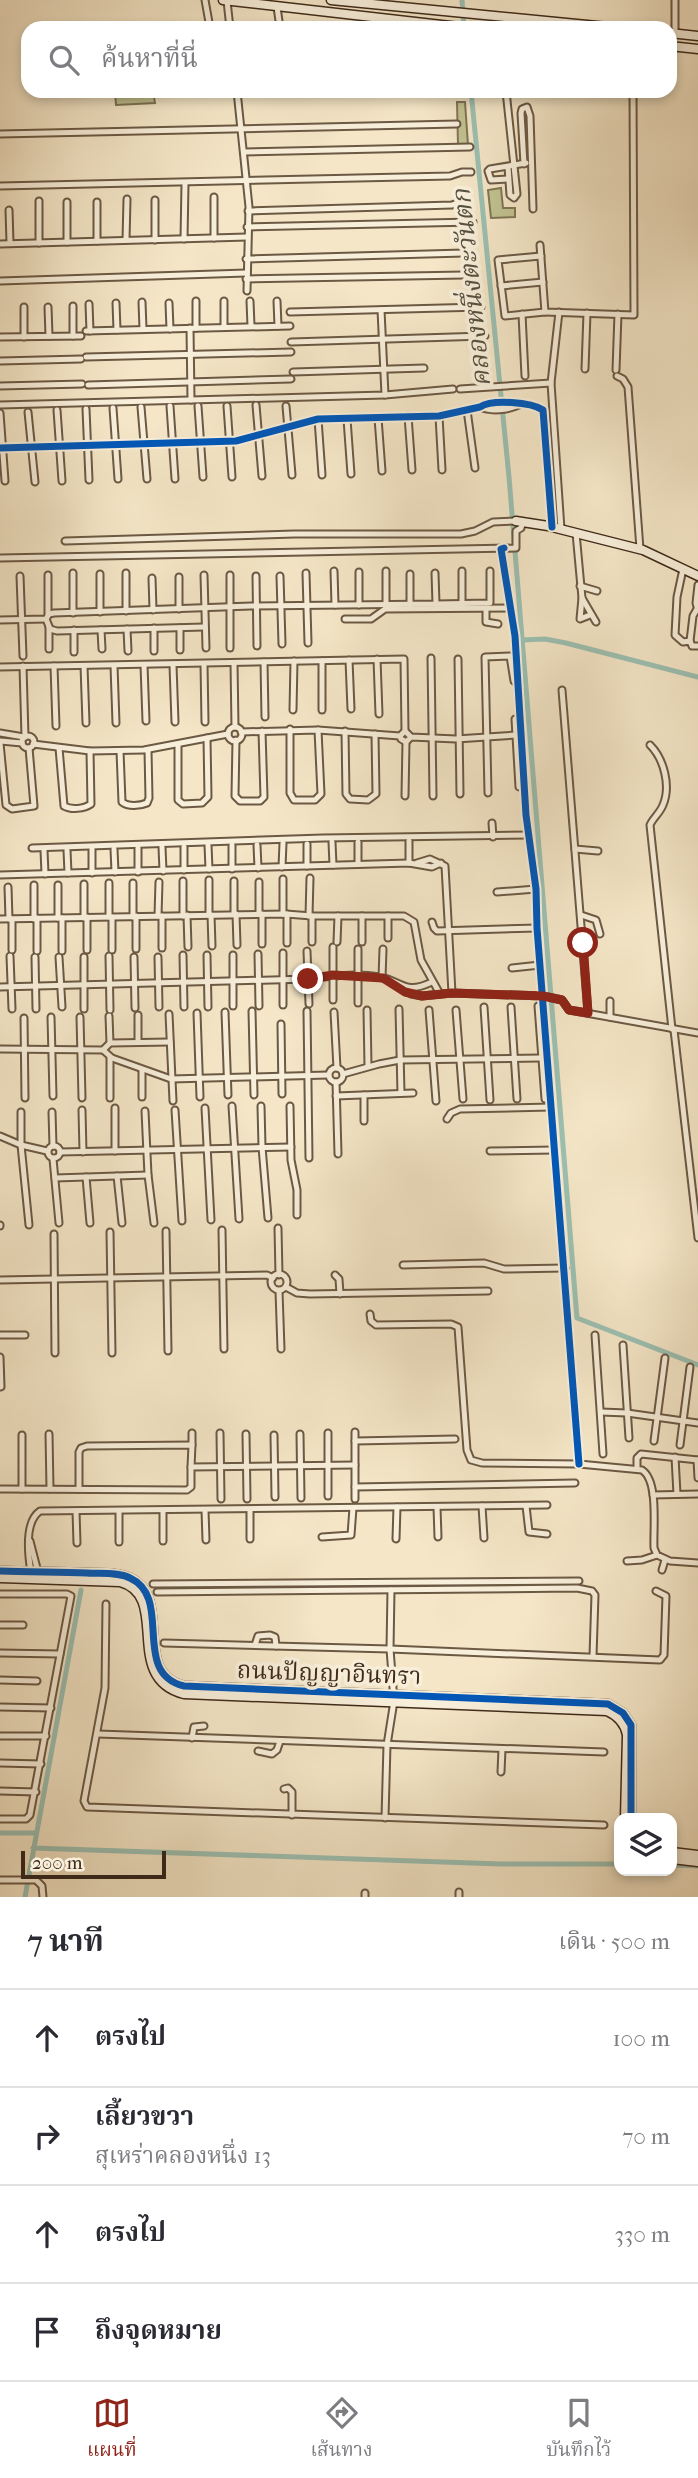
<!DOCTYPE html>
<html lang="th">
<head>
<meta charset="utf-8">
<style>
  :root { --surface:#fff; --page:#f7f7f7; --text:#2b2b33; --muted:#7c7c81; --line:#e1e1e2; --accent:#8f2418 }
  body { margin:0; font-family:"IM FELL French Canon","Noto Serif Thai",serif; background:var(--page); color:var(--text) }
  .controls { position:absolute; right:21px; bottom:21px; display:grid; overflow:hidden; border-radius:14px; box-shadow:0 4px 10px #0003 }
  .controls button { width:63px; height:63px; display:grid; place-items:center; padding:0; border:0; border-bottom:2px solid var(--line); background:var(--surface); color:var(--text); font:35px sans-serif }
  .scale { position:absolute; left:21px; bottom:18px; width:145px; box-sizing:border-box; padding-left:7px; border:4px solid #3f2a19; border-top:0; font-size:19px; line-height:24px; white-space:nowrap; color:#3f2a19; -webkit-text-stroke:5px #f8efdb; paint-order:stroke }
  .stop { position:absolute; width:21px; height:21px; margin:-16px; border:5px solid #8f2418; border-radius:50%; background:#fff }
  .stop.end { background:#8f2418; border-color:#fff; box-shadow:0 2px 7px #0008 }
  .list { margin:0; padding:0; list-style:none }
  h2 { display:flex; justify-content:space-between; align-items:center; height:91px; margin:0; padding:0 28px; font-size:30px }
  h2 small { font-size:23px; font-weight:400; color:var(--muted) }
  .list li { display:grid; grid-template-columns:46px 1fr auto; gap:21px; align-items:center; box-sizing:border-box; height:98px; padding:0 28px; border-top:2px solid var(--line) }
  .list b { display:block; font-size:26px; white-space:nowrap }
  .list p { margin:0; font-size:23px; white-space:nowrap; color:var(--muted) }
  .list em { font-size:23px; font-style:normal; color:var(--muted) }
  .icon { flex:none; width:38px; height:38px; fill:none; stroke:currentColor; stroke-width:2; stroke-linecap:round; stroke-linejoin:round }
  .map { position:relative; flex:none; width:698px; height:1897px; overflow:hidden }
  .search { position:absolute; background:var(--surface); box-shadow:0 4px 10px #0003; left:21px; right:21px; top:21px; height:77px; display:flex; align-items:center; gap:18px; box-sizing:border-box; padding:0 24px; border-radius:21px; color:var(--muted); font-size:26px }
  .sheet { height:483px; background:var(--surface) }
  nav { display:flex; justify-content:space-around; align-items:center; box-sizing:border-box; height:98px; border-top:2px solid var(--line); background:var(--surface); font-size:19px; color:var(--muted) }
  nav a { display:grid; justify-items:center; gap:4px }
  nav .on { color:var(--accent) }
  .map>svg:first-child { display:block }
  .green { fill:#c1c391; stroke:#807655; stroke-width:2 }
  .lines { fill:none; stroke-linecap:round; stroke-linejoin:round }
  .canal { stroke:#9cc0b2; stroke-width:5 }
  .street-casing { stroke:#6c5944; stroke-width:9 }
  .secondary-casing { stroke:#3f2a19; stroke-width:11 }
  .street { stroke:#f8efdb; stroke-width:5 }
  .secondary { stroke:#f8efdb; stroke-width:8 }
  .cycleway-casing { stroke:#f8efdb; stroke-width:11 }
  .cycleway { stroke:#0057b8; stroke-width:7 }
  .route { stroke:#8f2418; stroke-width:9 }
  .labels { text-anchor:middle; stroke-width:7; stroke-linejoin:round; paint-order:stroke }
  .street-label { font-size:24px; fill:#3f2a19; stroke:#f8efdb }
  .water-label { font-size:26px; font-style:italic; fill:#56503f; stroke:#f8efdb }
</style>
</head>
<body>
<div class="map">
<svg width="698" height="1897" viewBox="0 0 698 1897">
  <rect width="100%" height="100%" fill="#f4e6c7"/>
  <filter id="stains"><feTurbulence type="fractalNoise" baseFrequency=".00286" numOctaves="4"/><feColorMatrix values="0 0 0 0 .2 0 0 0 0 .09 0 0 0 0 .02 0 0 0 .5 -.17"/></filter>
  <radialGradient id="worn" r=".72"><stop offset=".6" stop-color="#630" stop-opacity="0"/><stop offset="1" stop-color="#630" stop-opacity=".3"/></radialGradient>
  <!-- green -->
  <g class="green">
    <polygon points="115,91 153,91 155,103 116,105"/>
    <polygon points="457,102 465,102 468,145 458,145"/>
    <polygon points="501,188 503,208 515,208 515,217 491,218 488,190"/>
  </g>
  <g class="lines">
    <!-- canal -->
    <g class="canal">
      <polyline points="462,0 464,28"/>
      <polyline points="471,91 509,477 577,1318 698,1365"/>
      <polyline points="522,640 545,639 566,643 698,677"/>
      <polyline points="0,1833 36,1833"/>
      <polyline points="33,1848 501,1864 619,1864"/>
      <polyline points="672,1865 698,1866"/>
      <polyline points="25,1897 81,1590"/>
    </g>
    <!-- street casing -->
    <g class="street-casing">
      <g id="street">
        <polyline points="205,0 210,28"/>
        <polyline points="227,1 230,28"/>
        <polyline points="277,7 280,28"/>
        <polyline points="675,33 675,0"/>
        <polyline points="237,91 249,207 247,291"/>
        <polyline points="506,91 517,194 514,198 510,195 508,167"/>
        <polyline points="209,92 210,91"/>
        <polyline points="0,134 457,124"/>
        <polyline points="244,152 470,147"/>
        <polyline points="524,164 521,113 522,109 527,107 530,116 533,209"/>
        <polyline points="508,179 491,180 488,171 490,169 526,163"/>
        <polyline points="0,186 450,176 462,172 471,172"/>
        <polyline points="155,200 155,240"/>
        <polyline points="67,202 67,242"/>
        <polyline points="97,202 97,241"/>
        <polyline points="9,210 10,243"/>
        <polyline points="248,211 452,205 460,202 465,195"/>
        <polyline points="247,227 473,222"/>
        <polyline points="214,238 214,197"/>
        <polyline points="184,239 185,183"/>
        <polyline points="126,240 127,199"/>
        <polyline points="39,243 39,201"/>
        <polyline points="0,244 247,237"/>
        <polyline points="540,245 545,312 634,315 633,91"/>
        <polyline points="541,256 498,260 505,316 545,312"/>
        <polyline points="246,259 464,253"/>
        <polyline points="246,279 464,275"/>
        <polyline points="0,281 246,273"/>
        <polyline points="501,286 543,282"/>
        <polyline points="196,301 196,328"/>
        <polyline points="224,301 224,327"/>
        <polyline points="250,301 251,326"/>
        <polyline points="277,301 278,326"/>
        <polyline points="142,302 143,329"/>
        <polyline points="116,303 117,330"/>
        <polyline points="169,303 170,329"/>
        <polyline points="89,304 90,331"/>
        <polyline points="73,306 73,336"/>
        <polyline points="24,307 24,337"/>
        <polyline points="48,307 49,336"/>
        <polyline points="381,310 385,395"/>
        <polyline points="290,312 481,307"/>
        <polyline points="559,312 551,383 561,529"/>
        <polyline points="522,314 525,376"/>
        <polyline points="190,328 191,400"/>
        <polyline points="86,331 290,326"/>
        <polyline points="0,337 81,336"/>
        <polyline points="291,342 485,336"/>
        <polyline points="86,357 291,352"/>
        <polyline points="0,361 81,359"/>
        <polyline points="585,369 587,313"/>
        <polyline points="616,370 618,314"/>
        <polyline points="293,372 424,368"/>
        <polyline points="617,376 623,379 628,387 640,549"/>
        <polyline points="88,385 291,379"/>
        <polyline points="0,386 82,384"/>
        <polyline points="460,389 551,383"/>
        <polyline points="0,405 385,395 453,389"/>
        <polyline points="256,405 262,476"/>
        <polyline points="170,406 175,479"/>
        <polyline points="198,406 203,477"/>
        <polyline points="227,406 232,477"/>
        <polyline points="286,406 292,475"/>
        <polyline points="141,407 147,479"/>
        <path d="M 480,407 C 491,412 508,410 519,405"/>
        <polyline points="113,408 118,479"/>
        <polyline points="86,409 89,480"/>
        <polyline points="57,410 62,481"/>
        <polyline points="467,410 475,468"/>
        <polyline points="28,412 35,482"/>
        <polyline points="0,413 5,481"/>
        <polyline points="408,416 412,470"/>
        <polyline points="439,416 442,470"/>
        <polyline points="378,418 382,471"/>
        <polyline points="318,419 322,475"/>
        <polyline points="347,419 351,474"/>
        <path d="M 0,448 L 236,441 L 318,419 L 439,416 L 480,407 C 492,399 531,402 543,410 L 552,527"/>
        <polyline points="576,533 582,598 596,622"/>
        <polyline points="65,541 294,534 461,534 475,531 493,522 516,521"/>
        <polyline points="501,549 515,636 526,815 536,889 537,928 579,1464"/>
        <polyline points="0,558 516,548 516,531 521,528 523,522"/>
        <polyline points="683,569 677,597 675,635 683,642 690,641 692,646 698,646"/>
        <polyline points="334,571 335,605"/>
        <polyline points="386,571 386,604"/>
        <polyline points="306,573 308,643"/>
        <polyline points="100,574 100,612"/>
        <polyline points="410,574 410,605"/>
        <polyline points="48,575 48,615"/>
        <polyline points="204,575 206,648"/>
        <polyline points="230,575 230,648"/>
        <polyline points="20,576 23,656"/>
        <polyline points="256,576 257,646"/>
        <polyline points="280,576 282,644"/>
        <polyline points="152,578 153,610"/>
        <polyline points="698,585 696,603 698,610"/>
        <polyline points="580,586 597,591"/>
        <polyline points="582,598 580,619 590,615"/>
        <polyline points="436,604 490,603 490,571"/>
        <polyline points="462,604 462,571"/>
        <polyline points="359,605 359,572"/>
        <polyline points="486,608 486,622 498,624"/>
        <polyline points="179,609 179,577"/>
        <polyline points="126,611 126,573"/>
        <polyline points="73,613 73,573"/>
        <polyline points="46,619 50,629 57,631 204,627"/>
        <polyline points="345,619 371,619 385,609 510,608"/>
        <polyline points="0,620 46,619 49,614 54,613 251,606 436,604 435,573"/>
        <polyline points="49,627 49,649"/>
        <polyline points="154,628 154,651"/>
        <polyline points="180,628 180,650"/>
        <polyline points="127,629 128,651"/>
        <polyline points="101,630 102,649"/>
        <polyline points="690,641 693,616 697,609"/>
        <polyline points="74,652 74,630"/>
        <polyline points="431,658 433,796"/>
        <polyline points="377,659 379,714"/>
        <polyline points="458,659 460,794"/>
        <polyline points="349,660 351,709"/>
        <polyline points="322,661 322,710"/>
        <polyline points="264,662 265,717"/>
        <polyline points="234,663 235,727"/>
        <polyline points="204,664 205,722"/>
        <polyline points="144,665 146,721"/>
        <polyline points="173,665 175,722"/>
        <polyline points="23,666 25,737"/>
        <polyline points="54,666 56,726"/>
        <polyline points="84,666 86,723"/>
        <polyline points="114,666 116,723"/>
        <polyline points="0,667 404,659 405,731"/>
        <polyline points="562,690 588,1013"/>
        <polyline points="293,710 294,661"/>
        <polyline points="515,719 519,787"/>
        <circle cx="235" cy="734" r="7"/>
        <polyline points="290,729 290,793 294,800 315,800 321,794 318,730"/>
        <polyline points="345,731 346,794 350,799 368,800 376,794 375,734"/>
        <polyline points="241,732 318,730 400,736"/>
        <polyline points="0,733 24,737"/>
        <circle cx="28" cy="742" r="6"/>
        <polyline points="411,737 406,742 401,739 400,736 405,731 411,737 456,739 516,735"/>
        <polyline points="236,740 235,796 240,801 260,801 264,797 262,731"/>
        <polyline points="0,741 22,743"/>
        <polyline points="0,743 6,805 12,809 34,806 29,748"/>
        <polyline points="33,744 90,751 144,750 228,734"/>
        <polyline points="178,745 178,800 183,804 202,803 208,797 207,738"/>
        <path d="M 650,745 C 664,759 671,786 663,805 C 660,813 653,818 650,825 L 672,1029"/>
        <path d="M 59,748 L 64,806 C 71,810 84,809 91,804 L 90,751"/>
        <path d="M 120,751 L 122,802 C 128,807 140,806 147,803 L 149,798 L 148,750"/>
        <polyline points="488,793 485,657 510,656 514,681"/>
        <polyline points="405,796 406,742"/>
        <polyline points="492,823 493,837"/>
        <polyline points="332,842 333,865"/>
        <polyline points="307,844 307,866"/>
        <polyline points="208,845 209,869"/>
        <polyline points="232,845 232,869"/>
        <polyline points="257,845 258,868"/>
        <polyline points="162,847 163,871"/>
        <polyline points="32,848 323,838 529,835"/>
        <polyline points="138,848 138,872"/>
        <polyline points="92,849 92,873"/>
        <polyline points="114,849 115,872"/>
        <polyline points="575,849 598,851"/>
        <polyline points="44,850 45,874"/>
        <polyline points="67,850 68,873"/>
        <polyline points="409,863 409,841"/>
        <polyline points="417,863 430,859 445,866 452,993"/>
        <polyline points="358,864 358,842"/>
        <polyline points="282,867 283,843"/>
        <polyline points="184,870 184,847"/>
        <polyline points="0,875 409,863 432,867 441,863"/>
        <polyline points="209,880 209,915"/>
        <polyline points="234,881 234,914"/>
        <polyline points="259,882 259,914"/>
        <polyline points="109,883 109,917"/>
        <polyline points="133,883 133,917"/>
        <polyline points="84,884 84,918"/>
        <polyline points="34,885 34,919"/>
        <polyline points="8,887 9,919"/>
        <polyline points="497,892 536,889"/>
        <polyline points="236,914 237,945"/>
        <polyline points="262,914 262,944"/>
        <polyline points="283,914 283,879"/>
        <polyline points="287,914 287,943"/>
        <polyline points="187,915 188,947"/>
        <polyline points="211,915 212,946"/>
        <polyline points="581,915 596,920 600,934"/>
        <polyline points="158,916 159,882"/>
        <polyline points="183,916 183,881"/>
        <polyline points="309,916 310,878"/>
        <polyline points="362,916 362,942"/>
        <polyline points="87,917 87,950"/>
        <polyline points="112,917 112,950"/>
        <polyline points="37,918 37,951"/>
        <polyline points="58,918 58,885"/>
        <polyline points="62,918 62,951"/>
        <polyline points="0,919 286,914 312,916 404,916 414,922 421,960 440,994"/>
        <polyline points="12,919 12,950"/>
        <polyline points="432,922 434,928 437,931 537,928"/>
        <polyline points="388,938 388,916"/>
        <polyline points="312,942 312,916"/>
        <polyline points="337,942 338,916"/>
        <polyline points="333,947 333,1000"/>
        <polyline points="162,948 162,916"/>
        <polyline points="136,949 136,916"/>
        <polyline points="307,951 309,1004"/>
        <polyline points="258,954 259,1006"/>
        <polyline points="183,955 184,1007"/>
        <polyline points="207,955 208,1007"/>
        <polyline points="10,956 12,1009"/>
        <polyline points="109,956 110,1010"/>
        <polyline points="35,957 36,1009"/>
        <polyline points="59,957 62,1007"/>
        <polyline points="84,957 84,1009"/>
        <polyline points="134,957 135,1008"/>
        <polyline points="158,957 159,1007"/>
        <polyline points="512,968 540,965"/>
        <polyline points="382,978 383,949"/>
        <polyline points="397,985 411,994 422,996 452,993 543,996 562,1000 569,1010 698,1033"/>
        <path d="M 0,987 L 308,979 C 332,976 356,973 380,977 C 404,982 404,995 432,982"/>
        <polyline points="610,1001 610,1017"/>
        <polyline points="358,1003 358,949"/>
        <polyline points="283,1005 283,953"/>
        <polyline points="233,1006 233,955"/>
        <polyline points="538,1006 545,1099"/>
        <polyline points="484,1007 490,1100"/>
        <polyline points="511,1007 517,1099"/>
        <polyline points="399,1009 401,1093"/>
        <polyline points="367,1010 368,1066"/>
        <polyline points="429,1010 436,1101"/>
        <polyline points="456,1010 463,1099"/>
        <polyline points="252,1011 254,1095"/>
        <polyline points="307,1011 309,1158"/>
        <polyline points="225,1012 228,1095"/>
        <polyline points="334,1012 337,1068"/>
        <polyline points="197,1013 200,1097"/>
        <polyline points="169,1014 173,1101"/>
        <polyline points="138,1015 138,1042"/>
        <polyline points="109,1016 110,1043"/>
        <polyline points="51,1017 53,1096"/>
        <polyline points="80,1017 82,1098"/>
        <polyline points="24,1018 25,1098"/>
        <polyline points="281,1024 282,1094"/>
        <polyline points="674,1030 698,1238"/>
        <polyline points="0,1049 103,1050 110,1043 170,1042"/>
        <polyline points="103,1050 112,1058 171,1079 328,1075"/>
        <circle cx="336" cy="1075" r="7"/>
        <polyline points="343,1074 379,1064 400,1060 541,1058"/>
        <polyline points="336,1082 338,1154"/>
        <polyline points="364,1095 364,1121"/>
        <polyline points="336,1096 413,1093"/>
        <polyline points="142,1097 142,1070"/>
        <polyline points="110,1098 110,1057"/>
        <polyline points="232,1106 239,1219"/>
        <polyline points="261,1106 262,1147 268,1218"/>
        <polyline points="290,1106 291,1160 297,1190 297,1215"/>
        <polyline points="115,1108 115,1151"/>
        <polyline points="205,1108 211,1220"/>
        <polyline points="82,1110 83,1152"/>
        <polyline points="175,1110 182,1221"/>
        <polyline points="145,1111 148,1175 154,1223"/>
        <polyline points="21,1112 21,1145 29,1225"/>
        <polyline points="52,1112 53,1146"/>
        <polyline points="447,1119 451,1113 460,1109 551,1107"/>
        <polyline points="0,1136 21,1145 47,1151"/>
        <circle cx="54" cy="1152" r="6"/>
        <polyline points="490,1151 555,1150"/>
        <polyline points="60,1152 291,1147"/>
        <polyline points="53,1159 59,1223"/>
        <polyline points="117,1176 122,1223"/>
        <polyline points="86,1177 90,1223"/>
        <polyline points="55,1178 148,1175"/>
        <polyline points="0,1225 0,1226"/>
        <polyline points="278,1228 279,1275"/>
        <polyline points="222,1230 224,1349"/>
        <polyline points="166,1231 168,1351"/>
        <polyline points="110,1232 112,1353"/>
        <polyline points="54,1234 55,1353"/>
        <polyline points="403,1265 484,1263 504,1269 565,1268"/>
        <circle cx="279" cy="1282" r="8"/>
        <polyline points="335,1275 339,1279 340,1294"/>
        <polyline points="0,1280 267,1275 273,1278"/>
        <polyline points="286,1287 297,1293 310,1294 488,1291"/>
        <polyline points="279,1291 281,1349"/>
        <path d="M 370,1314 L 371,1321 L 376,1325 L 451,1324 L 458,1327 L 467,1450 L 471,1460 L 482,1463 L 579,1464 L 642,1470 C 659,1481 653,1528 654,1548 L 657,1555 L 670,1561 L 698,1563"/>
        <polyline points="0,1335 25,1335"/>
        <polyline points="595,1335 603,1454"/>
        <polyline points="623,1345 629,1438"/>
        <polyline points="0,1357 1,1387"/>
        <polyline points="601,1412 627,1413 698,1423"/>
        <polyline points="355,1432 355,1499"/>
        <polyline points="220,1433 221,1499"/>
        <polyline points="328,1433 328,1496"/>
        <polyline points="49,1434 50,1489"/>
        <polyline points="246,1434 247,1499"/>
        <polyline points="300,1434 301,1498"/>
        <polyline points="22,1435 22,1489"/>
        <polyline points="274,1435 275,1497"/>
        <polyline points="355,1441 455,1439"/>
        <polyline points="654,1441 665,1358"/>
        <polyline points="192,1445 192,1433"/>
        <polyline points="680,1445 690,1367"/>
        <polyline points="675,1457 677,1494"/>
        <polyline points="697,1460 698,1478"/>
        <polyline points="637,1468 637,1458 641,1454 698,1460"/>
        <polyline points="355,1487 575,1483"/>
        <polyline points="0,1489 187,1490 191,1487 191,1467 355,1465"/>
        <polyline points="79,1489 79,1452 81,1448 87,1446 192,1445 191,1467"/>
        <polyline points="653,1495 698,1494"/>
        <polyline points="482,1506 484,1538"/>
        <polyline points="526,1506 529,1532 547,1534"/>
        <polyline points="437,1507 438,1537"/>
        <polyline points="205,1510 206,1540"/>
        <polyline points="250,1510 250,1539"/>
        <polyline points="76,1511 77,1543"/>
        <polyline points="119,1511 119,1542"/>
        <polyline points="163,1511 163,1541"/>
        <polyline points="322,1537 351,1535 353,1508"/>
        <polyline points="396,1539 397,1507"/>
        <polyline points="30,1541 38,1572"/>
        <polyline points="627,1561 642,1560 657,1555"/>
        <polyline points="662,1570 665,1560"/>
        <path d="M 31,1572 C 28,1554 24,1522 40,1511 L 547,1505"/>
        <polyline points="153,1584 579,1581"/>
        <polyline points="157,1592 577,1588 592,1591 595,1595 593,1656"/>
        <polyline points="0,1594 67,1594 71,1596 30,1815 26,1819 0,1819"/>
        <polyline points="106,1604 105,1688 84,1801 87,1807 604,1825"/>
        <polyline points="0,1625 23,1625"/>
        <polyline points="164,1643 390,1649 660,1660 664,1655 666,1596 656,1591"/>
        <polyline points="255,1645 258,1636 270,1635 275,1637 276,1646"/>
        <polyline points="0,1653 60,1654"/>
        <polyline points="0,1680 37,1681"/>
        <polyline points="0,1707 51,1708"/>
        <polyline points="98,1734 604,1752"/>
        <polyline points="0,1736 46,1736"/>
        <polyline points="192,1738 194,1727 204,1726"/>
        <polyline points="258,1751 272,1754 277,1750 280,1741"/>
        <polyline points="0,1763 41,1764"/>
        <polyline points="501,1772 502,1749"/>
        <polyline points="284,1789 288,1788 292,1792 292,1815"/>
        <polyline points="0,1791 36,1792"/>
        <polyline points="385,1818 387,1745 394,1701 390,1649 391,1590"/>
        <polyline points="0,1880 36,1880 42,1886 43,1897"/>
        <polyline points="365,1897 365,1893"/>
        <polyline points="459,1897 459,1892"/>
      </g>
    </g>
    <!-- secondary casing -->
    <g class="secondary-casing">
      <g id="secondary">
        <polyline points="223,0 468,28"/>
        <polyline points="331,0 618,28"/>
        <polyline points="670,33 698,36"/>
        <polyline points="670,46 698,49"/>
        <polyline points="516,521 548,526 643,550 698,576"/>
        <path d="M 0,1571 C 29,1572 58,1572 87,1573 C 101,1574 118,1572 130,1578 C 174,1598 130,1673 184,1686 L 608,1704 L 623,1713 L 631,1725 L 631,1818"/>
        <path d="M 0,1578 L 120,1582 C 172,1596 121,1678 184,1694 L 607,1711 C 618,1716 625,1723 627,1735 L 625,1818"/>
        <polyline points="672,1852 698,1855"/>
        <polyline points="672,1859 698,1862"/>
      </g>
    </g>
    <!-- street -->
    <use href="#street" class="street"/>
    <!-- secondary -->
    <use href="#secondary" class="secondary"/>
    <!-- cycleway casing -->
    <g class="cycleway-casing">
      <g id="cycleway">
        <path d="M 0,448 L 236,441 L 318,419 L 439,416 L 480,407 C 492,399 531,402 543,410 L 552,527"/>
        <polyline points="504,548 501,549 515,636 526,815 536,889 537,928 579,1464"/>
        <path d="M 0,1571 C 29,1572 58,1572 87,1573 C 101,1574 118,1572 130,1578 C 174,1598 130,1673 184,1686 L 608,1704 L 623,1713 L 631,1725 L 631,1818"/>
      </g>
    </g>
    <!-- cycleway -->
    <use href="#cycleway" class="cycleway"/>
  </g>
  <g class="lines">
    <!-- route -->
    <polyline class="route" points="308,979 333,975 383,978 405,992 422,996 452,993 543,996 562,1000 569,1010 588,1013 583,943"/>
  </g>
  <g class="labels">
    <!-- street labels -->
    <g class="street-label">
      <text transform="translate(329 1673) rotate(2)" y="8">ถนนปัญญาอินทรา</text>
    </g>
    <!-- water labels -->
    <g class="water-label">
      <text transform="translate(471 288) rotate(-96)" y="9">คลองหนึ่งตะวันตก</text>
    </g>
  </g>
  <rect width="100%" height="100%" filter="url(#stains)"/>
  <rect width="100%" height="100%" fill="url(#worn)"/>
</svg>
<div class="controls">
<button><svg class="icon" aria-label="layers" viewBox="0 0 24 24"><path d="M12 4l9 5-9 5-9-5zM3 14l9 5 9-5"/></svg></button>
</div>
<div class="scale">200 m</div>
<div class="stop" style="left:583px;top:943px"></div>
<div class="stop end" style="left:308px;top:979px"></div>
<div class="search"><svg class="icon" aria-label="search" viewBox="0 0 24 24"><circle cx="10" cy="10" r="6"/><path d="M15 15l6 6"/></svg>ค้นหาที่นี่</div>
</div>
<section class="sheet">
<h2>7 นาที<small>เดิน · 500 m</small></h2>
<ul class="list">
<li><svg class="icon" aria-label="ahead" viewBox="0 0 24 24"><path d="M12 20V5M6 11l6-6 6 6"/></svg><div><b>ตรงไป</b></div><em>100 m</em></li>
<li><svg class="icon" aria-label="right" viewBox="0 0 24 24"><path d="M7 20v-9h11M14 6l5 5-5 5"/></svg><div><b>เลี้ยวขวา</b><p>สุเหร่าคลองหนึ่ง 13</p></div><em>70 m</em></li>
<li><svg class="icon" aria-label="ahead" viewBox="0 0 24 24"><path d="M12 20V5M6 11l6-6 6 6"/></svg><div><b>ตรงไป</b></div><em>330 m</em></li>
<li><svg class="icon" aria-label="arrive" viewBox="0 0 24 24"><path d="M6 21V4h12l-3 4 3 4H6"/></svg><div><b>ถึงจุดหมาย</b></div></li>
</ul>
</section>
<nav>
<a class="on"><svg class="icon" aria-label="map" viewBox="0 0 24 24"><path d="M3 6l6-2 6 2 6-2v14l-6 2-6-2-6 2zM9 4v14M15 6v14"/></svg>แผนที่</a>
<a><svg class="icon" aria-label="directions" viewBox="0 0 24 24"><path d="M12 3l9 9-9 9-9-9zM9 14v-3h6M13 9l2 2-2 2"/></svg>เส้นทาง</a>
<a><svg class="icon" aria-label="saved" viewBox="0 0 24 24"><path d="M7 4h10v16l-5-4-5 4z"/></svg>บันทึกไว้</a>
</nav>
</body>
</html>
